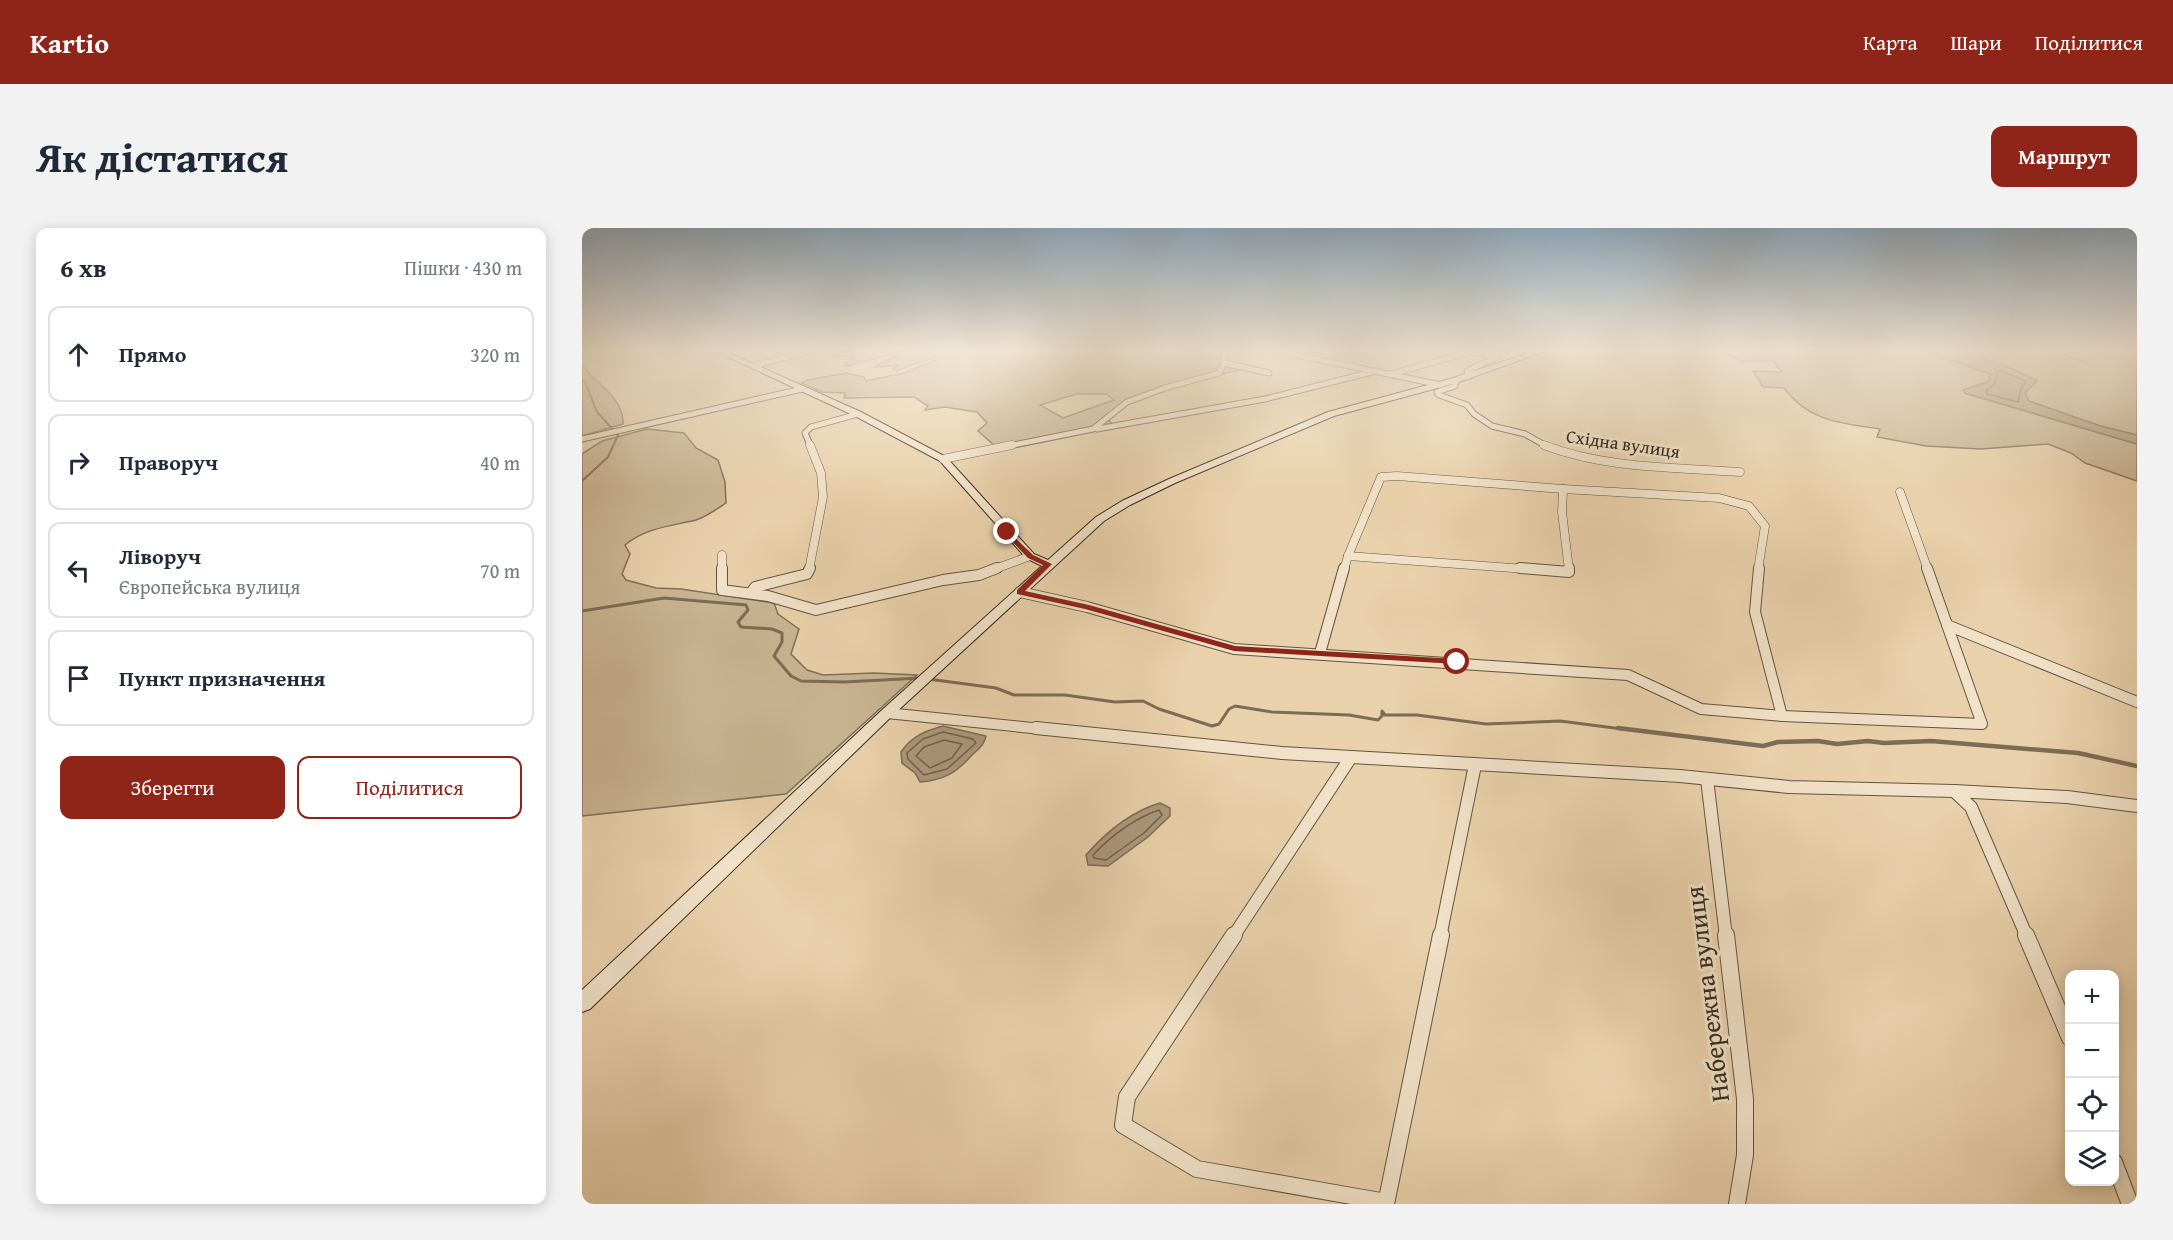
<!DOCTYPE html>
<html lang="uk">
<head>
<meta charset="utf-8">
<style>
  :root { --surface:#fff; --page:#f2f2f3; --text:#1f2937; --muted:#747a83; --line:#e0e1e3; --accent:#8f2418 }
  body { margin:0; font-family:"Gentium Book Plus",serif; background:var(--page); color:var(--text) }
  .controls { position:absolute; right:18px; bottom:18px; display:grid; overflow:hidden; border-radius:12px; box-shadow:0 3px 15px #0003 }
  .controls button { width:54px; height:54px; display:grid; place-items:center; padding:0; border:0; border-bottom:2px solid var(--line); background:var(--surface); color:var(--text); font:30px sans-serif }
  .stop { position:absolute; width:18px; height:18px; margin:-14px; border:4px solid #8f2418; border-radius:50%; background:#fff }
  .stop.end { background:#8f2418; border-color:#fff; box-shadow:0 2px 6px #0008 }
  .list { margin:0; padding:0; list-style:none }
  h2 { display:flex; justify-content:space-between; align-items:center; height:78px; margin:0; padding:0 24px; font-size:26px }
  h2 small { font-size:20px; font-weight:400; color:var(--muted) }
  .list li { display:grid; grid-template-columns:39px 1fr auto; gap:18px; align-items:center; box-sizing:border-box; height:96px; margin:0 12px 12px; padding:0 12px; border:2px solid var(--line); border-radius:12px }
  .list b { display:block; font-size:22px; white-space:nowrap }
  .list p { margin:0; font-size:20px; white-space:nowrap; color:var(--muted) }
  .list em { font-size:20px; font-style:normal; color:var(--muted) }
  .actions { display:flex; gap:12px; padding:18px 24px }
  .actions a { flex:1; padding:14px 0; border:2px solid var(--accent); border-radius:12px; text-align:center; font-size:21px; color:var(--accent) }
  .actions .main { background:var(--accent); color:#fff }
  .icon { flex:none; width:33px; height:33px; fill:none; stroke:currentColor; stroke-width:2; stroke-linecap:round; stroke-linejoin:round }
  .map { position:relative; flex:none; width:1555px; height:976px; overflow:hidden; border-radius:12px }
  header { display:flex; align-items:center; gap:36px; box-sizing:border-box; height:84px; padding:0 30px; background:var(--accent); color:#fff }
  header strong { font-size:28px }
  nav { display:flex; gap:33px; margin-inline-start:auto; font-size:21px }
  .intro { display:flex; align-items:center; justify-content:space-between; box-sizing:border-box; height:144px; padding:0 36px }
  h1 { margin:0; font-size:42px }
  .button { padding:15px 27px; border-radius:12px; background:var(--accent); color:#fff; font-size:21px; font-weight:700 }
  main { display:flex; gap:36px; padding:0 36px }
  aside { flex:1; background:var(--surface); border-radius:12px; box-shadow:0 3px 15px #0003 }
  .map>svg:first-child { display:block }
  .green { fill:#cab593; stroke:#807059; stroke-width:1.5; fill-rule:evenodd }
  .water { fill:#ac987b; stroke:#7c6c56; stroke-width:1.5 }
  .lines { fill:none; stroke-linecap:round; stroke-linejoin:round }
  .shore { stroke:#70614d; stroke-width:1.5 }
  .stream-far2 { stroke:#7c6c56; stroke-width:2 }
  .stream-far1 { stroke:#7c6c56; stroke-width:3 }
  .stream { stroke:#7c6c56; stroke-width:4.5 }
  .street-far4-casing { stroke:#625442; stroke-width:7 }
  .street-far3-casing { stroke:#625442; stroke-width:9 }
  .street-far2-casing { stroke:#625442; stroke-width:12 }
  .street-far1-casing { stroke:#625442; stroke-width:14 }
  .street-casing { stroke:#625442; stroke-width:18 }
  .secondary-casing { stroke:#352a1f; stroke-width:2 }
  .street-far4 { stroke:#f1e1c8; stroke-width:5 }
  .street-far3 { stroke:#f1e1c8; stroke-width:8 }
  .street-far2 { stroke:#f1e1c8; stroke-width:10 }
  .street-far1 { stroke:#f1e1c8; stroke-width:12 }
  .street { stroke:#f1e1c8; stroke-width:16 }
  .secondary { fill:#f1e1c8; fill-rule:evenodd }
  .route { fill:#8f2418 }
  .labels { text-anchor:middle; stroke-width:6; stroke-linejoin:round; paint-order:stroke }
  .far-street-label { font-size:18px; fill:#352a1f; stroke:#f1e1c8 }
  .near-street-label { font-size:26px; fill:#352a1f; stroke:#f1e1c8 }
</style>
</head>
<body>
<header>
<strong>Kartio</strong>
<nav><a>Карта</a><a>Шари</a><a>Поділитися</a></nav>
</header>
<div class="intro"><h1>Як дістатися</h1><a class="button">Маршрут</a></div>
<main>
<aside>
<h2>6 хв<small>Пішки · 430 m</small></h2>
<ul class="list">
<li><svg class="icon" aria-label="ahead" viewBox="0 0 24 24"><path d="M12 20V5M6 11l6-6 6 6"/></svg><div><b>Прямо</b></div><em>320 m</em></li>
<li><svg class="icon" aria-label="right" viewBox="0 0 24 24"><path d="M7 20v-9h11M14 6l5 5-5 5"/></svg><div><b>Праворуч</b></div><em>40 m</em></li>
<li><svg class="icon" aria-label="left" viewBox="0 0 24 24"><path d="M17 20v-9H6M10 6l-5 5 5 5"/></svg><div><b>Ліворуч</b><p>Європейська вулиця</p></div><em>70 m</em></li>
<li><svg class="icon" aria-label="arrive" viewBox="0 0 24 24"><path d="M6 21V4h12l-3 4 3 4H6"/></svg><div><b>Пункт призначення</b></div></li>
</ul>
<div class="actions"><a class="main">Зберегти</a><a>Поділитися</a></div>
</aside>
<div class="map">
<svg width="1555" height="976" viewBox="0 0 1555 976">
  <rect width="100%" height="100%" fill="#e9d1ab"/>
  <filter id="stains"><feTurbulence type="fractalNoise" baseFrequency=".00333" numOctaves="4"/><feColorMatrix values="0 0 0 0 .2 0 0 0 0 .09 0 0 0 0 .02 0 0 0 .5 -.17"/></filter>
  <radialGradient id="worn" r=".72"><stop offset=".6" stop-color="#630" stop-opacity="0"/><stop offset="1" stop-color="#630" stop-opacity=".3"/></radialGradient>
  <!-- green -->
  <g class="green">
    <path d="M 262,123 L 654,123 L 640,128 L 640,132 L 665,140 C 621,151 560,160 525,190 L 531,197 L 514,196 L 507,200 L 413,218 L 396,203 L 405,195 L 395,184 L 363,179 L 343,182 L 346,178 L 332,169 L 262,170 L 263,165 L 240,164 L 220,155 L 225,152 L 265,145 L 282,149 L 284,153 L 322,145 L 355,132 L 353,130 L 331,136 L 315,143 L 311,141 L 317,137 L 291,139 L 318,126 L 316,124 L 267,138 L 262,137 L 272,128 L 248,129 ZM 495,166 L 524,166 L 532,172 L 481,190 L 458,177 Z"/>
    <path d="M 1180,123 L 1342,123 L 1409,146 L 1407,153 L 1381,162 L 1383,165 L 1555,216 L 1555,253 L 1503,235 L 1489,225 L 1466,216 L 1399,221 L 1344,218 L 1295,209 L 1298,201 C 1260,195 1227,194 1202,160 L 1181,159 L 1171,143 L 1200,144 L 1191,133 L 1159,133 L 1142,124 Z"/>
    <polygon points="1375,123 1555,123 1555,207 1518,198 1447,173 1443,165 1455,152 1424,138"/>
    <path d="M 0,137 C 14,156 42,170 41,196 L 0,208 Z"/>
    <path d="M 65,201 L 102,205 L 114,220 L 136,232 L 143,254 L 144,275 C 135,281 124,289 114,292 C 89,298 63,300 43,317 L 48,326 L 40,346 L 44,352 L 74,360 L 99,361 L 192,375 L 196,386 L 217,401 L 209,426 L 225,442 L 241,447 L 291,445 L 335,447 L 204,566 L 0,588 L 0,226 L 20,213 Z"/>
  </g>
  <!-- water -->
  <g class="water">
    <polygon points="1342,123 1375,123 1424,138 1455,153 1443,165 1447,173 1518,198 1555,207 1555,216 1383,165 1381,162 1407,154 1408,146"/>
    <path d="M 361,498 L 404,508 C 402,518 396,521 389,528 C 374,545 362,552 338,554 L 333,545 L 320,535 L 319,524 C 330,508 343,503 361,498 Z"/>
    <path d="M 578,575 L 588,580 L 588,588 L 566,609 L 526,638 L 506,637 L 504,627 C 524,604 548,584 578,575 Z"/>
  </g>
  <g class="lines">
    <!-- shore -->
    <g class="shore">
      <polygon points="1416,142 1444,153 1438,163 1436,174 1405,166 1405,162 1413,156"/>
      <polygon points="361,504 391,511 394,515 365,541 342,547 326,531 325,525 341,511"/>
      <polygon points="362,512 380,516 370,530 348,540 334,528 342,519"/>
      <path d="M 577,582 L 580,587 L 562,605 L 524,632 L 512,630 L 511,627 C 530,607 551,591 577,582 Z"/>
    </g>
    <!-- stream-far2 -->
    <g class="stream-far2">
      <polyline points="1470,123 1506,135"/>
      <polyline points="0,152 3,154 15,184 36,207 26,229 0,253"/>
    </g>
    <!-- stream-far1 -->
    <g class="stream-far1">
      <polyline points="0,383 82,370 164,377 166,382 156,394 159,399 190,401 200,405 200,414 192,428 209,448 219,453 262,454 339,450"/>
      <polyline points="346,451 414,460 432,467 483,467 533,474 561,473 577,481 630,498 637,496 647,481 653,478 690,484 767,487 796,492 800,488 800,483 803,487 835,487 904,496 978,493 1048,502"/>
    </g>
    <!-- stream -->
    <polyline class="stream" points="1036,500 1181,518 1196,514 1236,513 1255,516 1286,513 1302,515 1349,513 1496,525 1555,538"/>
    <!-- street-far4 casing -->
    <g class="street-far4-casing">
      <g id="street-far4">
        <polyline points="695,123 859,157"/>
        <polyline points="885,123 915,129 885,143 886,149"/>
        <polyline points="642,135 687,145"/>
        <polyline points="171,138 227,123"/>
        <polyline points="809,146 889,124"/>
        <polyline points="871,153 874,154 873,158 855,164 857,167 885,177 892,186 910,198 943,206 966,219"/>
        <polyline points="515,201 683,171 794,143"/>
        <polyline points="0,211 220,161"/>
        <polyline points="229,219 223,205 229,199 276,186"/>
        <polyline points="422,219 511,201 545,174 583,160 637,145 642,135 642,128 651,123"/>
      </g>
    </g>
    <!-- street-far3 casing -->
    <g class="street-far3-casing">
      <g id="street-far3">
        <path d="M 962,217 C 1023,241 1093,239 1158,244"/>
        <polyline points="361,231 430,217"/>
        <polyline points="981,261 1137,270 1167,278 1183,298 1176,342"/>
        <polyline points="1318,264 1346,342"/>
        <polyline points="140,327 140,342"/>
        <polyline points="766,328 959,342"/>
        <polyline points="766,328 799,249 815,248 981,261 980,284 987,342"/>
        <polyline points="227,342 241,269 239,245 228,217"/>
        <polyline points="410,342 448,328"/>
        <polyline points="762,342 766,328"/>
      </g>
    </g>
    <!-- street-far2 casing -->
    <g class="street-far2-casing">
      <g id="street-far2">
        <polyline points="140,340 140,362 186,368 234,382 361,352 397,347 415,340"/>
        <polyline points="938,340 987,344 987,340"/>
        <polyline points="1177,340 1173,384 1200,488"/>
        <polyline points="438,364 505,379 652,421 1046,447 1119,481 1200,488 1400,496 1345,340"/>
        <polyline points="169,365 173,359 225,346 228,340"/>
        <polyline points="1365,397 1555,474"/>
        <polyline points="738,425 762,340"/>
        <polyline points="305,485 469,502"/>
      </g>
    </g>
    <!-- street-far1 casing -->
    <g class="street-far1-casing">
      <g id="street-far1">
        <polyline points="454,500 700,525 1098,548 1207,559 1372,563 1485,569 1555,578"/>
        <polyline points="1125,551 1144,709"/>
        <polyline points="1372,563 1389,579 1445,709"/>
        <polyline points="651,709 769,529"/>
        <polyline points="858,709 893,537"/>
      </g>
    </g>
    <!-- street casing -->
    <g class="street-casing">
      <g id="street">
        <polyline points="652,707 545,869 541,897 615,941 804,974"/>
        <polyline points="1144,707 1163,871 1163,927 1155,976"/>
        <polyline points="1444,707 1488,810"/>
        <polyline points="1532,934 1548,976"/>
        <polyline points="804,976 859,707"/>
      </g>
    </g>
    <!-- secondary casing -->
    <g class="secondary-casing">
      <polygon id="secondary" points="133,123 143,123 279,184 364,229 452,326 466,332 514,289 540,273 587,251 746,184 868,151 953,123 964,123 874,155 752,188 593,255 548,277 522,293 310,488 8,781 0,784 0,762 300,482 460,338 444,330 358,233 273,188"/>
    </g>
    <!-- street-far4 -->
    <use href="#street-far4" class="street-far4"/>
    <!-- street-far3 -->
    <use href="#street-far3" class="street-far3"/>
    <!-- street-far2 -->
    <use href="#street-far2" class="street-far2"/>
    <!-- street-far1 -->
    <use href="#street-far1" class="street-far1"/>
    <!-- street -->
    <use href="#street" class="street"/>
    <!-- secondary -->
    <use href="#secondary" class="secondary"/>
  </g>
  <!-- sky -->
  <linearGradient id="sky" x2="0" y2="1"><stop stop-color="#90a9bc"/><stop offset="0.47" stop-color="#f5ead9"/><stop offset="1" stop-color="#f5ead9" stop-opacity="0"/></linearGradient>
  <rect width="1555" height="260" fill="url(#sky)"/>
  <!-- route -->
  <polygon class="route" points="425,302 451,327 470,336 443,363 507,377 653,418 875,431 879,434 875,436 652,423 503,381 435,366 435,362 461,337 446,330 422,305"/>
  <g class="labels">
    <!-- far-street labels -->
    <g class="far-street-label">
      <text transform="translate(1041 216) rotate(8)" y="6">Східна вулиця</text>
    </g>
    <!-- near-street labels -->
    <g class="near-street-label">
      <text transform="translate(1125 766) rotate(-97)" y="9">Набережна вулиця</text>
    </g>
  </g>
  <rect width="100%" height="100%" filter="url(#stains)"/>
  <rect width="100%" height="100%" fill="url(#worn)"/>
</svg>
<div class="controls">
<button>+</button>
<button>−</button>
<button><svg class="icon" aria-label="locate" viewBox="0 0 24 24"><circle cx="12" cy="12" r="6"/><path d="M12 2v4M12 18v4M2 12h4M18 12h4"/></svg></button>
<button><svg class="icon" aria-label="layers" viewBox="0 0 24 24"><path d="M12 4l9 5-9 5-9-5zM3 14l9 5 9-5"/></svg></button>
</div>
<div class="stop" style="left:875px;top:434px"></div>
<div class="stop end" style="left:425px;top:304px"></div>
</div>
</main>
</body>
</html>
